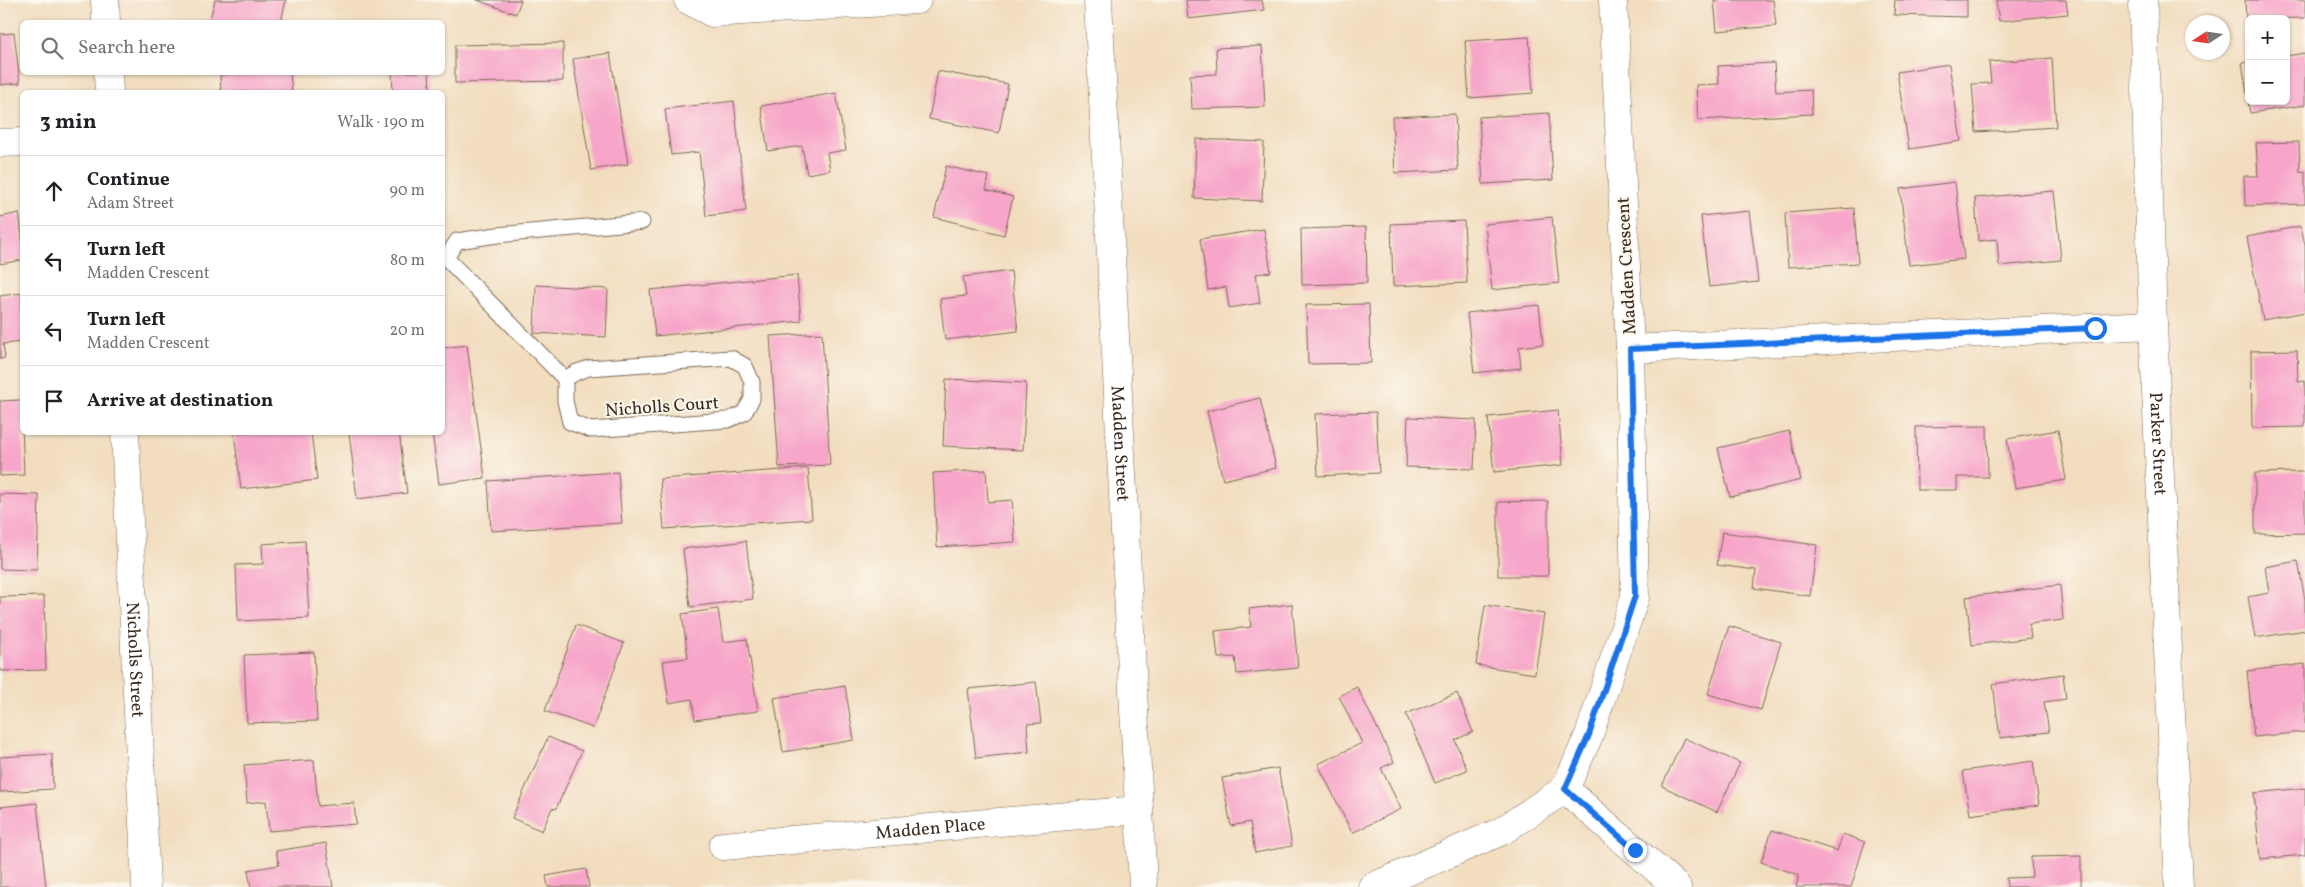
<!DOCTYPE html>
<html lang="en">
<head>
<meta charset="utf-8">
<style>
  :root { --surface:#fff; --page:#f2f2f2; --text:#202124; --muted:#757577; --line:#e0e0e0 }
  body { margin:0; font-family:Vollkorn,serif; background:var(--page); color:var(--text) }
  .controls { position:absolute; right:15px; top:15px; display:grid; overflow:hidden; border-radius:8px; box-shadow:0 1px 4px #0004 }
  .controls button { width:45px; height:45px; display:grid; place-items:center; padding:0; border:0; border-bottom:1px solid var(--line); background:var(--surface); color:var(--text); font:25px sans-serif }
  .compass { position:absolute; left:2185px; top:15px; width:45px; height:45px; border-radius:50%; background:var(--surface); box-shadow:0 1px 4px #0004; rotate:258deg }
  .stop { position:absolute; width:15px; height:15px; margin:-11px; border:4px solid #1a73e8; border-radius:50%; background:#fff }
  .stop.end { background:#1a73e8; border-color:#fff; box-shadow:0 1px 5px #0008 }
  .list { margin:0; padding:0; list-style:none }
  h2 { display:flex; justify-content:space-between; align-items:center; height:65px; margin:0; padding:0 20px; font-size:21px }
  h2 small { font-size:16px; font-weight:400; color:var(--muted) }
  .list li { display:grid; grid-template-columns:32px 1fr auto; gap:15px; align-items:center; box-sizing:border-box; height:70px; padding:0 20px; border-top:1px solid var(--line) }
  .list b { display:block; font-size:19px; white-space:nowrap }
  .list p { margin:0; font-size:16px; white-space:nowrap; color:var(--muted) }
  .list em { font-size:16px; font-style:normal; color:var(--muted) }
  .icon { flex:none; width:28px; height:28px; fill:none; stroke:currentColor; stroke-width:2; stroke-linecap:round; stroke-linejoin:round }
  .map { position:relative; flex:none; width:2305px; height:887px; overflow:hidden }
  .search { position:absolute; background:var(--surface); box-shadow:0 1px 4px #0004; left:20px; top:20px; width:425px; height:55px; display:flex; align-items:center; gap:12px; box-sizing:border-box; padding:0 18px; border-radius:8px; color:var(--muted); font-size:19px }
  .panel { position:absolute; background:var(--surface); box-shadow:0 1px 4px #0004; left:20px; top:90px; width:425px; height:345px; border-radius:8px }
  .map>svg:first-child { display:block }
  .building { fill:#f7a6c9 }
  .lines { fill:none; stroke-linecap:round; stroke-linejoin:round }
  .service-casing { stroke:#7b6956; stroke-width:17 }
  .minor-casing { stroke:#7b6956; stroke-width:29 }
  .tertiary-casing { stroke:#7b6956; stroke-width:29 }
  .service { stroke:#fff; stroke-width:15 }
  .minor { stroke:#fff; stroke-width:28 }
  .tertiary { stroke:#fff; stroke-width:28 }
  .route { stroke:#1a73e8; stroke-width:6 }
  .labels { text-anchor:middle; stroke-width:4; stroke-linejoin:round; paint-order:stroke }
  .street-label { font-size:18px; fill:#3b2a1e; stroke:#fbf7ec }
</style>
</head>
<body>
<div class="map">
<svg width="2305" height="887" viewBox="0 0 2305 887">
  <rect width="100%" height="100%" fill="#fbf7ec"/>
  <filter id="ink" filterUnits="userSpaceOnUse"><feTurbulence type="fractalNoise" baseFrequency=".02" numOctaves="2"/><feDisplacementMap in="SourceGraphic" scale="10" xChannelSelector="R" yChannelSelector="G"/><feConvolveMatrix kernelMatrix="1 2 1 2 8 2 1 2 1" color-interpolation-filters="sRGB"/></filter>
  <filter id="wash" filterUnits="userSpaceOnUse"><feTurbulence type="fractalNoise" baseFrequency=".0096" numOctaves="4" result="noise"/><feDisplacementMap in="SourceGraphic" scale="20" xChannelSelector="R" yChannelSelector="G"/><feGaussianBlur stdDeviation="1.12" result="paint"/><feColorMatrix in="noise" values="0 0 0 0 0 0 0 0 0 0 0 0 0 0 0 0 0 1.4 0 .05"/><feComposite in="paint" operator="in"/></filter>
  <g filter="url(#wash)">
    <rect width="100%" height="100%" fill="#f2ddbf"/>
    <g id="blocks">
      <!-- building -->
      <g class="building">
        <polygon points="215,0 286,0 281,22 209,22"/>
        <polygon points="477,0 521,0 516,14"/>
        <polygon points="1186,0 1262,0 1264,10 1188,19"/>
        <polygon points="1714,0 1773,0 1776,26 1717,31"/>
        <polygon points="1895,0 1967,0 1967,17 1894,15"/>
        <polygon points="1996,0 2066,0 2068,14 1999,21"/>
        <polygon points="2245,0 2305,0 2305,18 2246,19"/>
        <polygon points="14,33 20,83 0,85 0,34"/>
        <polygon points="1529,37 1533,93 1469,98 1465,41"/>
        <polygon points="563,43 563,81 455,83 455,45"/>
        <polygon points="1262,46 1265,107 1192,109 1190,75 1217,74 1216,48"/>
        <polygon points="610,53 628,164 591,170 573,59"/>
        <polygon points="2305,53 2305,105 2250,113 2248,101 2286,101 2286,56"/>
        <polygon points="2052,58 2056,127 1976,132 1972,84 1991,83 1989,62"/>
        <polygon points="2249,62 2249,99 2248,99 2242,63"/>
        <polygon points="1774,63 1776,92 1811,90 1812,114 1698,120 1696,85 1719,84 1718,66"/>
        <polygon points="1949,64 1961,141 1909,149 1897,72"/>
        <polygon points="938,71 1008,84 999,133 929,119"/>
        <polygon points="248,72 290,72 292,92 221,92 220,75"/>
        <polygon points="392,72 429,72 430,92 393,92"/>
        <polygon points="836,93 846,150 827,153 830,170 807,174 802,146 768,151 761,106"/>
        <polygon points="734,101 746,211 706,216 699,152 671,155 665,109"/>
        <polygon points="1549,113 1553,180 1483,184 1479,117"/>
        <polygon points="1455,114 1458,170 1395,173 1392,117"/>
        <polygon points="1196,139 1264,142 1262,201 1194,198"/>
        <polygon points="2299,142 2300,172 2305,171 2305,204 2245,206 2244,176 2258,176 2256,143"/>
        <polygon points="946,166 989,176 986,190 1013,197 1004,235 934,217"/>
        <polygon points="1955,182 1964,259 1909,265 1900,189"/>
        <polygon points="2054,191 2061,260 1999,266 1997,239 1978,241 1975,198"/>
        <polygon points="1854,208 1858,263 1788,267 1785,213"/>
        <polygon points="1749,211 1758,282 1709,287 1701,216"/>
        <polygon points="19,213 22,235 22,260 0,264 0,217"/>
        <polygon points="1552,217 1559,283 1492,290 1485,224"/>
        <polygon points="1464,221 1467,283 1393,286 1391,224"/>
        <polygon points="2301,226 2305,245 2305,312 2263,320 2247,237"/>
        <polygon points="1366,227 1367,283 1302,285 1301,229"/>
        <polygon points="1264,229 1271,272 1256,274 1260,303 1229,308 1226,287 1208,290 1200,239"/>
        <polygon points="1011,271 1018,331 945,340 940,299 966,296 963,277"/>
        <polygon points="797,275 801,321 655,336 650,290"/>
        <polygon points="536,285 608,289 606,337 534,333"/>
        <polygon points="22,293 22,342 3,344 5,358 0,359 0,296"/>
        <polygon points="1369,304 1371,363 1308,364 1306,305"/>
        <polygon points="1539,305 1543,344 1519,347 1521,368 1474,373 1467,313"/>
        <polygon points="822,333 830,465 779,467 770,336"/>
        <polygon points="467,345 485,478 439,484 432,432 442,432 442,348"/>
        <polygon points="2297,350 2298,382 2305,381 2305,427 2252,428 2251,351"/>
        <polygon points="946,379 1026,383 1023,450 943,446"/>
        <polygon points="1260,398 1276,468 1223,480 1207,411"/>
        <polygon points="21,400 24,475 0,476 0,401"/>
        <polygon points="1558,410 1563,465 1494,472 1488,417"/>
        <polygon points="1376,412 1379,473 1318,476 1315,414"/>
        <polygon points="1408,417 1476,420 1474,469 1406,467"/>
        <polygon points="1987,426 1988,477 1957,477 1957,490 1917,490 1916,427"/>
        <polygon points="2058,430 2066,480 2015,488 2007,439"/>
        <polygon points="1789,431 1801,480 1730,497 1718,448"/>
        <polygon points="234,432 311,432 317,480 241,489"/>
        <polygon points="349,432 399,432 407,493 357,499"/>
        <polygon points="808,468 812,519 664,529 660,479"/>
        <polygon points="986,470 988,502 1012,500 1015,542 937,547 933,473"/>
        <polygon points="618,472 622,523 491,531 488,481"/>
        <polygon points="2305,472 2305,533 2255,534 2255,473"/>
        <polygon points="0,494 39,495 37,570 0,569"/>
        <polygon points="1548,501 1548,576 1498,576 1498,502"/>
        <polygon points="1722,532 1817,545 1810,596 1754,588 1756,570 1717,565"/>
        <polygon points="305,541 309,618 238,621 236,565 263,564 262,544"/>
        <polygon points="746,541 753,599 690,607 683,549"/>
        <polygon points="2298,561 2305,600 2305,630 2255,638 2248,597 2269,593 2265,567"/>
        <polygon points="2060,585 2063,620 2029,624 2031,638 1972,645 1966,597"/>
        <polygon points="44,596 46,670 0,671 0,597"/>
        <polygon points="1292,604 1298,668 1237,674 1235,657 1218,658 1215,631 1251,627 1249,609"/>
        <polygon points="1485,605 1544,614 1535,674 1476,665"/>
        <polygon points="718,609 723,642 747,639 758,711 695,720 692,699 669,703 663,661 688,658 682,614"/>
        <polygon points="576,625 624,643 593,728 545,711"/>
        <polygon points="1729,626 1781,642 1761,710 1708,694"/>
        <polygon points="314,652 317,721 247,723 244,655"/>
        <polygon points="2305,664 2305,732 2254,737 2247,671"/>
        <polygon points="2063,674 2066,699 2044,702 2049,732 2000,738 1993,684"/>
        <polygon points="1036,682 1041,723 1027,724 1029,752 976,758 968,689"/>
        <polygon points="845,686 854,740 783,752 774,698"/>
        <polygon points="1357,687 1394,762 1381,768 1401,809 1352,833 1318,764 1362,743 1339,696"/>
        <polygon points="1457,693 1473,732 1455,740 1467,770 1435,783 1406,714"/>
        <polygon points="548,737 582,751 556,809 552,808 542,831 512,818"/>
        <polygon points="1684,738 1740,763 1717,812 1662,786"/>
        <polygon points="52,754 53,789 0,792 0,757"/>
        <polygon points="314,760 318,806 354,803 356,824 269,831 266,801 247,803 244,765"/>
        <polygon points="2033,761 2039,805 1970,815 1963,771"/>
        <polygon points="1278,768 1292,846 1255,853 1250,822 1231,826 1222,778"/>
        <polygon points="2305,788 2305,855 2260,859 2254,793"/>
        <polygon points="37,803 46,887 0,887 0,807"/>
        <polygon points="1772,830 1837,851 1843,834 1865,842 1851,887 1796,887 1799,875 1761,862"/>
        <polygon points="326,843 333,887 251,887 248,870 279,865 276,851"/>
        <polygon points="2081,856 2081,887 2007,887 2006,878 2032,877 2031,857"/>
        <polygon points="586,869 589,887 548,887 546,876"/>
      </g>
    </g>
  </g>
  <g filter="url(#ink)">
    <use href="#blocks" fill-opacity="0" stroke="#7b6956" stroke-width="1"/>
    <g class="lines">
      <!-- service casing -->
      <g class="service-casing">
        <g id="service">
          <polyline points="442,258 446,258 457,241 497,235 642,222"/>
          <polyline points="446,258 565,379 565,401 570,422 591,430 728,420 744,413 752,399 752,382 745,366 731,358 589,368 577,372 565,379"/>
        </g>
      </g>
      <!-- minor casing -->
      <g class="minor-casing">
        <g id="minor">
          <polyline points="688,0 712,13 917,0"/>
          <path id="s1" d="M 1098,0 L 1143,887"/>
          <path id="s2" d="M 2143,0 L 2153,325 L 2179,887"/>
          <polyline points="0,143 22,142"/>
          <polyline points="1630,349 2153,325"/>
          <polyline points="1565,789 1677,887"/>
          <path id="s3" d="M 723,846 L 1138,810"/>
          <polyline points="1372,887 1502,831 1565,789 1589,735 1635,597 1630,349 1613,0"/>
        </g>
      </g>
      <!-- tertiary casing -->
      <g class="tertiary-casing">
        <g id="tertiary">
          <polyline points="105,0 106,22"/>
          <polyline points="108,72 109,92"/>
          <path id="s4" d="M 125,432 L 146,887"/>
        </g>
      </g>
      <!-- service -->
      <use href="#service" class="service"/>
      <!-- minor -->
      <use href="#minor" class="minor"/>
      <!-- tertiary -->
      <use href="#tertiary" class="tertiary"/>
    </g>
  </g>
  <g class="lines" filter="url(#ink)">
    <!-- route -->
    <polyline class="route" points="1635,850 1565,789 1589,735 1635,596 1630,349 2095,328"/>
  </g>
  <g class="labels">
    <!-- street labels -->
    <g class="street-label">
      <text transform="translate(1626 266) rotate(-93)" y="6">Madden Crescent</text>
      <text transform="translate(662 406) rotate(-4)" y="6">Nicholls Court</text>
      <text dy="6" stroke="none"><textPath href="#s1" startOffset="444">Madden Street</textPath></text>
      <text dy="6" stroke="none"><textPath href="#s2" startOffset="444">Parker Street</textPath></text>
      <text dy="6" stroke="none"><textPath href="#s4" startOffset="228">Nicholls Street</textPath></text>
      <text dy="6" stroke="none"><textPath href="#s3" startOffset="208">Madden Place</textPath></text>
    </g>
  </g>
</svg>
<div class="controls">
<button>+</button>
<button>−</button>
</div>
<svg class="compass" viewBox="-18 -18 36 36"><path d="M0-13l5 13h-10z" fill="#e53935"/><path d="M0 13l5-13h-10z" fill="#757577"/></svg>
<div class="stop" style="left:2095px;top:328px"></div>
<div class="stop end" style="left:1635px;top:850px"></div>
<div class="search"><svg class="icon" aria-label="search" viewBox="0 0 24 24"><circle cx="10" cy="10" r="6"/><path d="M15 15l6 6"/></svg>Search here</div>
<section class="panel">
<h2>3 min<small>Walk · 190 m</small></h2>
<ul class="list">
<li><svg class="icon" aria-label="ahead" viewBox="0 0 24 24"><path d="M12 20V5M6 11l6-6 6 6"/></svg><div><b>Continue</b><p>Adam Street</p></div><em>90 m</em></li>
<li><svg class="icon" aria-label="left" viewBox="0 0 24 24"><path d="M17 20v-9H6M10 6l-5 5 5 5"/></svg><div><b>Turn left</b><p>Madden Crescent</p></div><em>80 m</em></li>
<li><svg class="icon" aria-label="left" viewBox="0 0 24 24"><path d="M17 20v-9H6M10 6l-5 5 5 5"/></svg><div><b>Turn left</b><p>Madden Crescent</p></div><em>20 m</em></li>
<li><svg class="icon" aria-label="arrive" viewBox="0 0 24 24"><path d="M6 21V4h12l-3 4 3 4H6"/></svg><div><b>Arrive at destination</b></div></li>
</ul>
</section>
</div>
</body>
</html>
